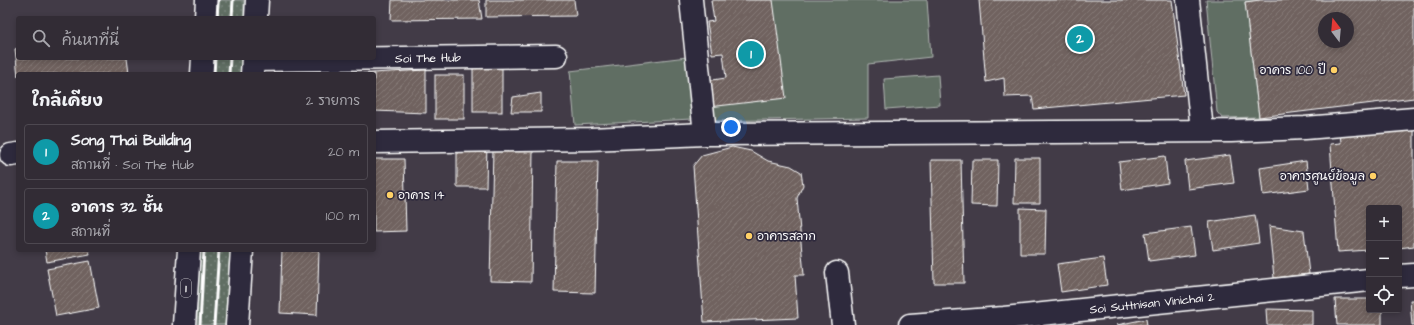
<!DOCTYPE html>
<html lang="th">
<head>
<meta charset="utf-8">
<style>
  :root { --surface:#322c35; --page:#3a343d; --text:#f1f3f6; --muted:#a8a7ad; --line:#4d4850; --accent:#e69b98 }
  body { margin:0; font-family:"Architects Daughter","Playpen Sans Thai",sans-serif; background:var(--page); color:var(--text) }
  .controls { position:absolute; right:12px; bottom:12px; display:grid; overflow:hidden; border-radius:4px; box-shadow:0 2px 6px #0003 }
  .controls button { width:36px; height:36px; display:grid; place-items:center; padding:0; border:0; border-bottom:1px solid var(--line); background:var(--surface); color:var(--text); font:20px sans-serif }
  .compass { position:absolute; left:1318px; top:12px; width:36px; height:36px; border-radius:50%; background:var(--surface); box-shadow:0 2px 6px #0003; rotate:344deg }
  .you { position:absolute; left:731px; top:127px; width:14px; height:14px; margin:-10px; border:3px solid #fff; border-radius:50%; background:#1a73e8; box-shadow:0 0 0 6px #1a73e833 }
  .badge { display:grid; place-items:center; width:26px; height:26px; border-radius:50%; background:var(--accent); color:#fff; font-size:13px; font-weight:700 }
  .pin { position:absolute; translate:-50% -50%; border:2px solid #fff; box-shadow:0 1px 4px #0006 }
  .list { margin:0; padding:0; list-style:none }
  h2 { display:flex; justify-content:space-between; align-items:center; height:52px; margin:0; padding:0 16px; font-size:17px }
  h2 small { font-size:13px; font-weight:400; color:var(--muted) }
  .list li { display:grid; grid-template-columns:26px 1fr auto; gap:12px; align-items:center; box-sizing:border-box; height:56px; margin:0 8px 8px; padding:0 8px; border:1px solid var(--line); border-radius:4px }
  .list b { display:block; font-size:15px; white-space:nowrap }
  .list p { margin:0; font-size:13px; white-space:nowrap; color:var(--muted) }
  .list em { font-size:13px; font-style:normal; color:var(--muted) }
  .icon { flex:none; width:22px; height:22px; fill:none; stroke:currentColor; stroke-width:2; stroke-linecap:round; stroke-linejoin:round }
  .map { position:relative; flex:none; width:1414px; height:325px; overflow:hidden }
  .search { position:absolute; background:var(--surface); box-shadow:0 2px 6px #0003; left:16px; top:16px; width:360px; height:44px; display:flex; align-items:center; gap:10px; box-sizing:border-box; padding:0 14px; border-radius:4px; color:var(--muted); font-size:15px }
  .panel { position:absolute; background:var(--surface); box-shadow:0 2px 6px #0003; left:16px; top:72px; width:360px; height:180px; border-radius:4px }
  .map>svg:first-child { display:block }
  .grass { fill:url(#grass-dots); stroke:#b0b6b2 }
  .green { fill:#616e64; stroke:#b0b6b2 }
  .building { fill:url(#building-hatch); stroke:#fff; fill-rule:evenodd }
  .lines { fill:none; stroke-linecap:round; stroke-linejoin:round }
  .minor-casing { stroke:#fff; stroke-width:25 }
  .major-casing { stroke:#fff; stroke-width:25 }
  .minor { stroke:#2f2a3d; stroke-width:22 }
  .major { stroke:#2f2a3d; stroke-width:22 }
  .rail { stroke:#fff; stroke-width:3 }
  .poi-dot { fill:#ffd166; stroke:#2f2a3d; stroke-width:1.5 }
  .labels { text-anchor:middle; stroke-width:3.5; stroke-linejoin:round; paint-order:stroke }
  .shield { fill:#2f2a3d; stroke:#c1bfc5; stroke-width:1 }
  .shield-label { font-size:11px; font-weight:bold; fill:#fff }
  .street-label { font-size:12px; fill:#fff; stroke:#2f2a3d }
  .poi-label { font-size:12px; fill:#fff; stroke:#2f2a3d; text-anchor:end }
</style>
</head>
<body>
<div class="map">
<svg width="1414" height="325" viewBox="0 0 1414 325">
  <defs>
    <pattern id="grass-dots" width="8" height="8" patternUnits="userSpaceOnUse"><rect width="8" height="8" fill="#616e64"/><path d="M2 2h.1M6 6h.1" fill="none" stroke="#79847b" stroke-width="1.8" stroke-linecap="round"/></pattern>
    <pattern id="building-hatch" width="6" height="6" patternUnits="userSpaceOnUse"><rect width="6" height="6" fill="#6f625e"/><path d="M-1 1l2-2M0 6l6-6M5 7l2-2" fill="none" stroke="#857a76"/></pattern>
  </defs>
  <rect width="100%" height="100%" fill="#423b47"/>
  <filter id="ink" filterUnits="userSpaceOnUse"><feTurbulence type="fractalNoise" baseFrequency=".025" numOctaves="2"/><feDisplacementMap in="SourceGraphic" scale="8" xChannelSelector="R" yChannelSelector="G"/><feConvolveMatrix kernelMatrix="1 2 1 2 8 2 1 2 1" color-interpolation-filters="sRGB"/></filter>
  <g filter="url(#ink)">
    <!-- grass -->
    <g class="grass">
      <polygon points="214,0 244,0 244,18 213,18"/>
      <polygon points="211,58 242,58 242,74 210,74"/>
      <polygon points="200,250 230,250 225,325 197,325"/>
    </g>
    <!-- green -->
    <g class="green">
      <polygon points="750,0 927,0 931,57 868,64 868,118 712,121 709,107 736,87"/>
      <polygon points="1206,0 1260,0 1245,2 1259,117 1222,118 1217,112"/>
      <polygon points="687,57 692,119 575,125 570,71"/>
      <polygon points="938,75 940,105 886,109 884,79"/>
    </g>
    <!-- building -->
    <g class="building">
      <polygon points="392,0 479,0 482,19 391,20"/>
      <polygon points="486,0 574,0 576,16 486,17"/>
      <polygon points="711,0 773,0 786,98 709,107 706,81 726,78 723,53 712,54 707,22 714,21"/>
      <polygon points="979,0 1172,0 1184,95 1034,109 1032,96 1005,97 1004,78 986,82"/>
      <path d="M 1260,0 L 1414,0 L 1414,98 L 1259,117 L 1245,2 ZM 1324,18 L 1348,18 L 1348,42 L 1324,42 Z"/>
      <polygon points="18,48 18,58 127,58 129,74 18,74 18,76 15,49"/>
      <rect x="473" y="67" width="29" height="45"/>
      <polygon points="426,70 426,113 374,111 374,74 354,74"/>
      <rect x="435" y="75" width="29" height="44"/>
      <polygon points="541,93 541,112 511,112 513,97"/>
      <polygon points="1414,126 1414,246 1399,248 1399,208 1369,208 1369,250 1338,252 1330,144 1341,143 1340,132"/>
      <polygon points="457,143 487,143 486,187 457,187"/>
      <polygon points="732,147 751,151 768,161 791,166 801,172 803,185 797,198 804,275 795,275 798,318 704,322 693,166 702,155"/>
      <polygon points="493,149 533,150 531,282 490,281"/>
      <polygon points="1230,155 1234,183 1188,189 1185,161"/>
      <polygon points="1165,156 1168,183 1122,190 1119,162"/>
      <polygon points="1015,158 1040,158 1040,203 1014,203"/>
      <polygon points="374,159 404,159 406,231 374,232"/>
      <polygon points="931,160 961,160 964,283 934,283"/>
      <polygon points="972,160 998,160 997,206 971,205"/>
      <polygon points="557,161 598,161 595,293 554,292"/>
      <polygon points="1306,161 1309,189 1263,195 1260,168"/>
      <polygon points="1020,208 1046,209 1045,254 1020,254"/>
      <polygon points="1255,215 1259,243 1213,250 1209,222"/>
      <polygon points="1269,226 1304,231 1309,274 1274,278"/>
      <polygon points="1191,227 1195,255 1149,261 1145,233"/>
      <polygon points="45,250 89,250 90,254 47,262"/>
      <polygon points="282,250 319,250 317,315 280,313"/>
      <polygon points="1103,258 1107,285 1061,292 1057,264"/>
      <polygon points="90,261 99,308 56,316 47,269"/>
      <polygon points="1335,299 1369,299 1369,310 1382,310 1382,325 1337,325"/>
      <polygon points="1410,300 1414,300 1414,325 1412,325"/>
      <polygon points="1266,309 1312,310 1312,325 1267,325"/>
      <polygon points="1146,319 1147,325 1117,325"/>
    </g>
    <g class="lines">
      <!-- minor casing -->
      <g class="minor-casing">
        <g id="minor">
          <polyline points="691,0 705,134"/>
          <polyline points="1188,0 1202,130"/>
          <polyline points="253,60 556,56"/>
          <polyline points="374,142 590,139 705,134 1231,131 1305,128 1414,119"/>
          <polyline points="11,155 18,154"/>
          <polyline points="837,273 843,325"/>
          <polyline points="1399,276 1414,275"/>
          <polyline points="910,325 1004,318 1369,280"/>
        </g>
      </g>
      <!-- major casing -->
      <g class="major-casing">
        <g id="major">
          <polyline points="206,18 207,0"/>
          <polyline points="256,18 257,0"/>
          <polyline points="202,74 203,58"/>
          <polyline points="252,74 253,58"/>
          <polyline points="184,325 189,250"/>
          <polyline points="237,325 242,250"/>
        </g>
      </g>
      <!-- minor -->
      <use href="#minor" class="minor"/>
      <!-- major -->
      <use href="#major" class="major"/>
      <!-- rail -->
      <g class="rail">
        <polyline points="217,18 218,0"/>
        <polyline points="232,18 233,0"/>
        <polyline points="214,74 215,58"/>
        <polyline points="229,74 230,58"/>
        <polyline points="200,325 204,250"/>
        <polyline points="214,325 219,250"/>
      </g>
    </g>
  </g>
  <!-- markers -->
  <g class="poi-dot">
    <circle cx="1334" cy="70" r="4"/>
    <circle cx="1373" cy="176" r="4"/>
    <circle cx="390" cy="195" r="4"/>
    <circle cx="749" cy="236" r="4"/>
  </g>
  <g class="labels">
    <!-- shield labels -->
    <rect class="shield" x="181" y="279" width="10" height="18" rx="3"/>
    <g class="shield-label">
      <text x="186" y="292">1</text>
    </g>
    <!-- street labels -->
    <g class="street-label">
      <text transform="translate(428 58) rotate(-1)" y="4">Soi The Hub</text>
      <text transform="translate(1152 303) rotate(-6)" y="4">Soi Suttnisan Vinichai 2</text>
    </g>
    <!-- poi labels -->
    <g class="poi-label">
      <text x="1326" y="74">อาคาร 100 ปี</text>
      <text x="1365" y="180">อาคารศูนย์ข้อมูล</text>
      <text x="398" y="199" text-anchor="start">อาคาร 14</text>
      <text x="757" y="240" text-anchor="start">อาคารสลาก</text>
    </g>
  </g>
</svg>
<div class="controls">
<button>+</button>
<button>−</button>
<button><svg class="icon" aria-label="locate" viewBox="0 0 24 24"><circle cx="12" cy="12" r="6"/><path d="M12 2v4M12 18v4M2 12h4M18 12h4"/></svg></button>
</div>
<svg class="compass" viewBox="-18 -18 36 36"><path d="M0-13l5 13h-10z" fill="#e53935"/><path d="M0 13l5-13h-10z" fill="#a8a7ad"/></svg>
<div class="you"></div>
<div class="pin badge" style="left:751px;top:54px;background:#0f9aa8">1</div>
<div class="pin badge" style="left:1080px;top:39px;background:#0f9aa8">2</div>
<div class="search"><svg class="icon" aria-label="search" viewBox="0 0 24 24"><circle cx="10" cy="10" r="6"/><path d="M15 15l6 6"/></svg>ค้นหาที่นี่</div>
<section class="panel">
<h2>ใกล้เคียง<small>2 รายการ</small></h2>
<ul class="list">
<li><span class="badge" style="background:#0f9aa8">1</span><div><b>Song Thai Building</b><p>สถานที่ · Soi The Hub</p></div><em>20 m</em></li>
<li><span class="badge" style="background:#0f9aa8">2</span><div><b>อาคาร 32 ชั้น</b><p>สถานที่</p></div><em>100 m</em></li>
</ul>
</section>
</div>
</body>
</html>
